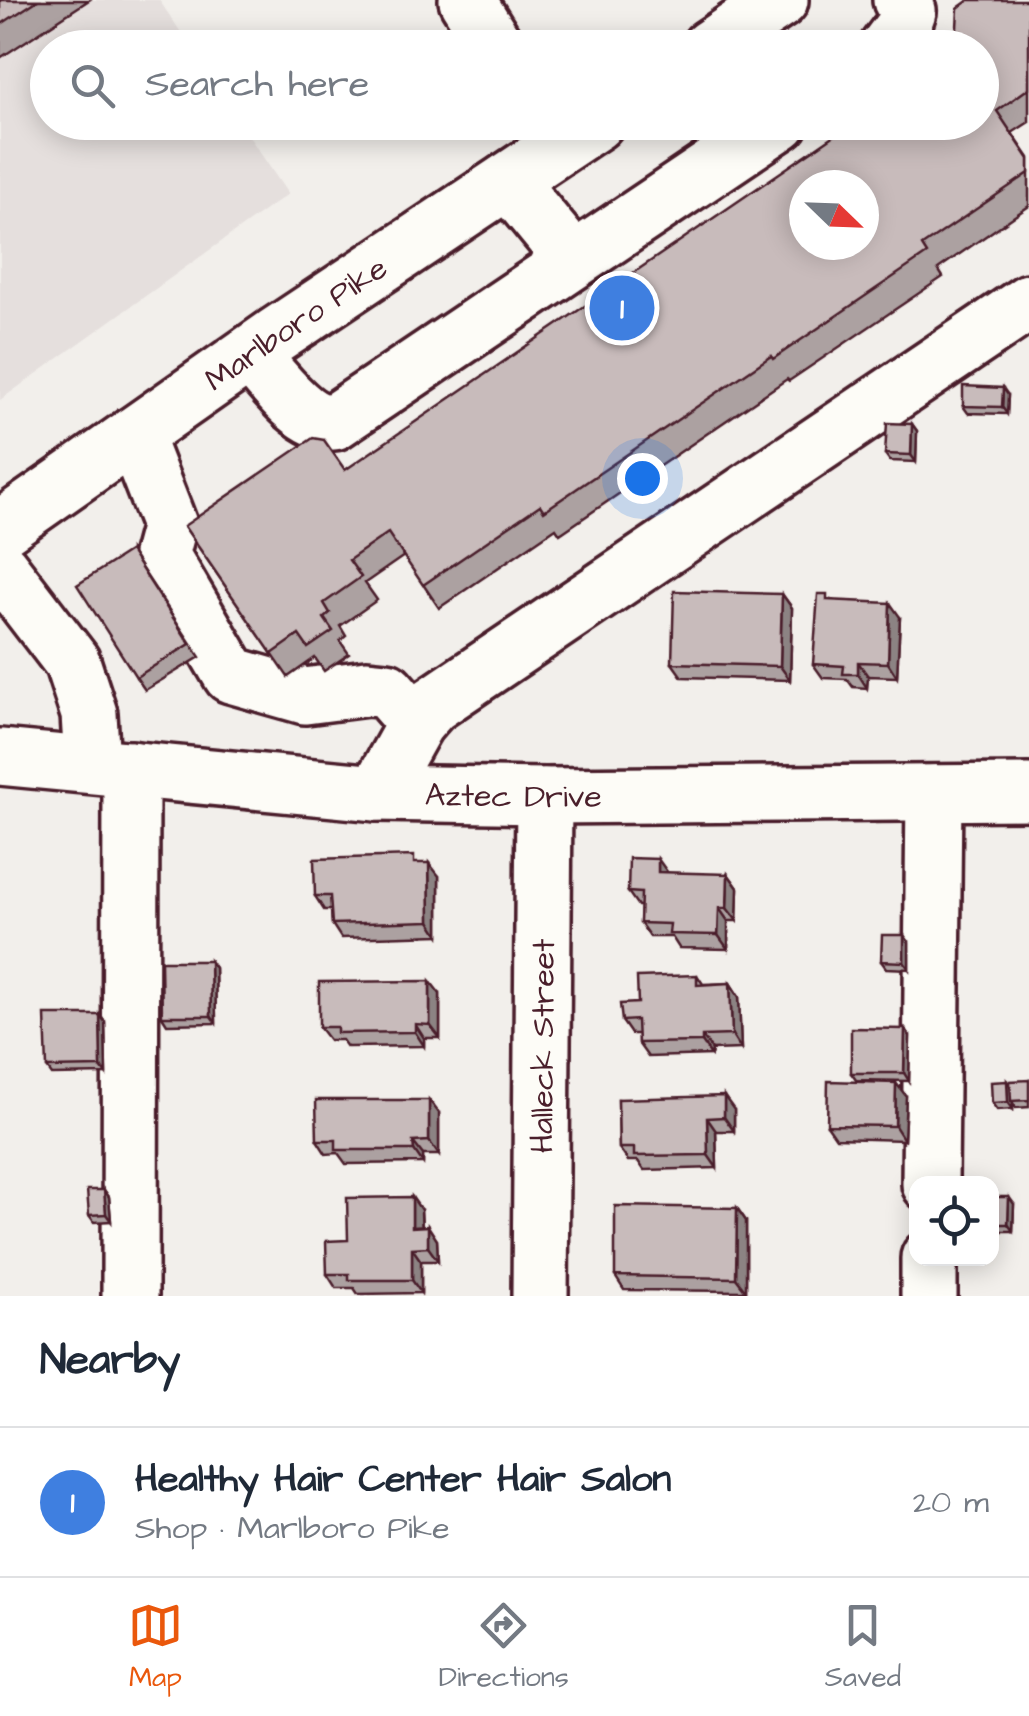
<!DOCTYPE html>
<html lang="en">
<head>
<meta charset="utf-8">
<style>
  :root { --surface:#fff; --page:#f2f2f3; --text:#1f2937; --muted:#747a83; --line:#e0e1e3; --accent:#ea580c }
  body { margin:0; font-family:"Architects Daughter",sans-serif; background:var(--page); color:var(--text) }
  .controls { position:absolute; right:30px; bottom:30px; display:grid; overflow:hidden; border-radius:20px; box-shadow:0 5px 25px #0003 }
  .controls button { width:90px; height:90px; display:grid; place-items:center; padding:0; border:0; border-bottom:2px solid var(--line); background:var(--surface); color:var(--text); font:50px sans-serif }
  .compass { position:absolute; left:789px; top:170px; width:90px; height:90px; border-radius:50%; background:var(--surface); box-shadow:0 5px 25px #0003; rotate:113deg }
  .you { position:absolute; left:642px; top:478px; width:35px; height:35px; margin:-25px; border:8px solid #fff; border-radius:50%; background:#1a73e8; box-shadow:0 0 0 15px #1a73e833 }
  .badge { display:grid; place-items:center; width:65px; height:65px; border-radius:50%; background:var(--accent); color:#fff; font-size:32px; font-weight:700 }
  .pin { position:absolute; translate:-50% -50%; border:5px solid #fff; box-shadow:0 2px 10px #0006 }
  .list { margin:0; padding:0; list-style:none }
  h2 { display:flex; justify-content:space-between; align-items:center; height:130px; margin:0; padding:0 40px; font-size:42px }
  h2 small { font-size:32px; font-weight:400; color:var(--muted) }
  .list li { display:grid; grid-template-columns:65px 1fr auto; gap:30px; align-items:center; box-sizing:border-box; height:150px; padding:0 40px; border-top:2px solid var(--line) }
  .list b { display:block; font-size:38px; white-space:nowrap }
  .list p { margin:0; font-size:32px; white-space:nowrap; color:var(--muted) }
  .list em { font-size:32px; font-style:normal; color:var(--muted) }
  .icon { flex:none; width:55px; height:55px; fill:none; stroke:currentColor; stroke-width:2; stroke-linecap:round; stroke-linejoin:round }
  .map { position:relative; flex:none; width:1029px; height:1296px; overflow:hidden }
  .search { position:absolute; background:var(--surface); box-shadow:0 5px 25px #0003; left:30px; right:30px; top:30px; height:110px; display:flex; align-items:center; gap:25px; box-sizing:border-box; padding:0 35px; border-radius:55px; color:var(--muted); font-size:38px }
  .sheet { height:280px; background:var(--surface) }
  nav { display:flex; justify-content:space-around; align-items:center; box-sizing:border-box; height:140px; border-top:2px solid var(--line); background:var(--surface); font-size:28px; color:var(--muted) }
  nav a { display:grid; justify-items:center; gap:5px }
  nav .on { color:var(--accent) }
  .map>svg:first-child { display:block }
  .built { fill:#e5dfdd }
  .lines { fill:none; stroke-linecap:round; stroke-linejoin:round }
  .minor-casing { stroke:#4a1f2b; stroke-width:62 }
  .major-casing { stroke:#4a1f2b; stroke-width:62 }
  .minor { stroke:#fdfcf7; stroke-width:55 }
  .major { stroke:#fdfcf7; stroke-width:55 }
  .wall { fill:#aca1a1; stroke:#4a1f2b; stroke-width:2.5 }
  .shaded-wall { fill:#8c8383; stroke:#4a1f2b; stroke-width:2.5 }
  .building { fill:#c8bbbb; stroke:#4a1f2b; stroke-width:2.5; fill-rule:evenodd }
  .labels { text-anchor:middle; stroke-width:8; stroke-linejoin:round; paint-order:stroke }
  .street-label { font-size:32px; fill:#4a1f2b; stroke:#fdfcf7 }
</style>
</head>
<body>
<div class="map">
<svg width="1029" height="1296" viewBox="0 0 1029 1296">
  <rect width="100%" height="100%" fill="#f2efeb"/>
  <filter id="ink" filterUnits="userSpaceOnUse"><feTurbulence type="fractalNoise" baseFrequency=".01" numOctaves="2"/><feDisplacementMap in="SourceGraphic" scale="20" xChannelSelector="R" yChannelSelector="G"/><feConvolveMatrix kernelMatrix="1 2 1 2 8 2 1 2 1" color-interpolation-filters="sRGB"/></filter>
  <g filter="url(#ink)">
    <!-- built -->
    <polygon class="built" points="0,0 159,0 191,47 48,48 48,122 240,123 288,194 0,400"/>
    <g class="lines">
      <!-- minor casing -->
      <g class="minor-casing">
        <g id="minor">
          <polyline points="467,0 497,48"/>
          <polyline points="887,48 902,28 908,11 901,0"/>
          <polyline points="508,181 573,260"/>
          <path d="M 251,355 C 270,376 303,425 334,422 L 780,122"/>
          <polyline points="134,435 169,525 161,555 231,675 305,696 367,688 387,690 416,723"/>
          <polyline points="0,568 72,662 89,714 92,765"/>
          <path id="s1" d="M 0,757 L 377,793 L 544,796 L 1029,792"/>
          <polyline points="377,793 416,723 432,705 1029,302"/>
          <polyline points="930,1184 934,793"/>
          <polyline points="130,1296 131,769"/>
          <path id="s2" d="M 540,1296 L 544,796"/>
          <polyline points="929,1296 929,1258"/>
        </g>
      </g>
      <!-- major casing -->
      <g class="major-casing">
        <g id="major">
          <polyline points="709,48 780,0"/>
          <path id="s3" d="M 0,529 L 275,336 L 596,122"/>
        </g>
      </g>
      <!-- minor -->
      <use href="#minor" class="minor"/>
      <!-- major -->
      <use href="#major" class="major"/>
    </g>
    <!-- wall -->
    <g class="wall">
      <polygon points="0,0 89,0 0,58"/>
      <polygon points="1029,0 1029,122 1012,133 1029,158 1029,206 938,269 943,277 789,381 787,379 560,534 556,528 439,608 404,556 365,583 377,600 340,626 346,636 340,641 349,654 324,671 315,658 288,677 184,526 345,470 982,122"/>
      <polygon points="1008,395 1007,414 968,413 963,406"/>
      <polygon points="912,424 917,431 916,462 890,461 885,454"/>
      <polygon points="130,551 200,657 145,690 136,677"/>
      <polygon points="782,594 792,608 790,680 682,677 672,663"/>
      <polygon points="831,600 900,617 897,677 868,676 867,688 853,687 847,679 823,678 813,664"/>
      <polygon points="418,863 439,876 439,935 341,938 332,924 331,910 324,910 315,896"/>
      <polygon points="728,874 738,888 737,921 728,921 728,949 679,948 672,937 650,937 640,923 641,906 638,906 628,892"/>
      <polygon points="909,942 909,969 886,968 881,961"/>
      <polygon points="210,961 215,968 216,1023 167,1024 162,1016"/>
      <polygon points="697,975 703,984 730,983 739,997 741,1049 712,1050 711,1055 648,1057 638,1043 638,1034 631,1034 622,1021 638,1003"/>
      <polygon points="440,994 440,1038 424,1038 424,1046 347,1047 342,1040 329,1040 319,1027"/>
      <polygon points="105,1022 106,1074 52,1075 47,1068"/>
      <polygon points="910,1036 909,1081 856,1080 851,1073"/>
      <polygon points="1029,1080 1029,1107 1016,1108 1013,1103 1013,1109 997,1110 992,1103 1007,1081 1010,1086"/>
      <polygon points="906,1096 904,1140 836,1138 827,1125"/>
      <polygon points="618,1099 734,1110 734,1131 716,1131 717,1168 644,1170 638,1161 628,1161 619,1148"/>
      <polygon points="439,1113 439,1155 423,1155 423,1163 346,1164 338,1153 326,1154 317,1140"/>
      <polygon points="104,1190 109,1197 111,1221 94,1222 89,1215"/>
      <polygon points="992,1197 1014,1204 1013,1231 992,1231"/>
      <polygon points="737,1208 746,1221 746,1291 624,1290 615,1276"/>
      <polygon points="421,1210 422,1227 437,1240 438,1261 421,1261 421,1293 358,1294 354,1288 336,1288 327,1274 348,1240"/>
    </g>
    <!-- shaded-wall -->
    <g class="shaded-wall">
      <polygon points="1003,388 1008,395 1007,414 1002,407"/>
      <polygon points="912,424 917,431 916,462 911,455"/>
      <polygon points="782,594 792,608 790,680 780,666"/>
      <polygon points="890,603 900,617 897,677 888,663"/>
      <polygon points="858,662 868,676 867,688 858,674"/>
      <polygon points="658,859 668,873 658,872"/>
      <polygon points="429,863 439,876 439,935 430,921"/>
      <polygon points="728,874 738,888 737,921 727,908"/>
      <polygon points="719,908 728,921 728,949 718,935"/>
      <polygon points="904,935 909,942 909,969 904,962"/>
      <polygon points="210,961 215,968 216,1023 211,1016"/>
      <polygon points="430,981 440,994 440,1038 430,1025"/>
      <polygon points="730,983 739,997 741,1049 732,1035"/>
      <polygon points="100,1015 105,1022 106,1074 101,1067"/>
      <polygon points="415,1024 424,1038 424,1046 415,1032"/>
      <polygon points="905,1029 910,1036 909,1081 904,1073"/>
      <polygon points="702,1036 712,1050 711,1055 702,1042"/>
      <polygon points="1007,1081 1012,1088 1013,1109 1008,1102"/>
      <polygon points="896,1083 906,1096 904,1140 895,1126"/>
      <polygon points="724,1096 734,1110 734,1131 724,1117"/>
      <polygon points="429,1100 439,1113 439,1155 429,1141"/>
      <polygon points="707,1118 716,1131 717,1168 708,1155"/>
      <polygon points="413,1142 423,1155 423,1163 414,1150"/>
      <polygon points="104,1190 109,1197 111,1221 106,1214"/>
      <polygon points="412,1197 421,1210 422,1241 412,1227"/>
      <polygon points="1009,1197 1014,1204 1013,1231 1008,1224"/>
      <polygon points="737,1208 746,1221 746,1291 736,1278"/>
      <polygon points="428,1226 437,1240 438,1261 428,1247"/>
      <polygon points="412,1248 421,1261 421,1293 412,1280"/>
    </g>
    <!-- building -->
    <g class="building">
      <polygon points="0,0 38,0 0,25"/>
      <path d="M 969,0 L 1029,0 L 1029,88 L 997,111 L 1029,159 L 1029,173 L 922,246 L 927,254 L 773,359 L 771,356 L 544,511 L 540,505 L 423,585 L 388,533 L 349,560 L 361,577 L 324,603 L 330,613 L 324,618 L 333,631 L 308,648 L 299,635 L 272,654 L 184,526 L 313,438 L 324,440 L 345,470 L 854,122 L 982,122 L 982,48 L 956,48 L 958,8 ZM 804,185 L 864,185 L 864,245 L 804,245 Z"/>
      <polygon points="963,386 1003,388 1002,407 963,406"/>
      <polygon points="887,423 912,424 911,455 885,454"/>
      <polygon points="130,551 190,644 136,677 77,585"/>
      <polygon points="674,591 782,594 780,666 672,663"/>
      <polygon points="818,594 827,594 827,600 890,603 888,663 858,662 858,674 843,674 844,666 813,664"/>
      <polygon points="414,856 414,863 429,863 430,921 332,924 330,896 315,896 314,859"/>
      <polygon points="629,858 658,859 658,872 728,874 727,908 719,908 718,935 669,934 670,924 640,923 641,893 628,892"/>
      <polygon points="882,935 904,935 904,962 881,961"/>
      <polygon points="161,961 210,961 211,1016 162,1016"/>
      <polygon points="697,975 697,985 730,983 732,1035 702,1036 702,1042 638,1043 637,1020 622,1021 620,1004 638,1003 637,977"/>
      <polygon points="430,981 430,1025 415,1024 415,1032 337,1033 337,1027 319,1027 319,982"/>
      <polygon points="45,1015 100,1015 101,1067 47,1068"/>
      <polygon points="851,1028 905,1029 904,1073 851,1073"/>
      <polygon points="1029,1080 1029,1100 1011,1101 1010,1081"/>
      <polygon points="828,1081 896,1083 895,1126 827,1125"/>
      <polygon points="1007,1081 1008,1102 992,1103 991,1082"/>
      <polygon points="724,1096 724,1117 707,1118 708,1155 634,1156 634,1148 619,1148 618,1099"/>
      <polygon points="316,1100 429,1100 429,1141 413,1142 414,1150 336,1150 336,1140 317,1140"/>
      <polygon points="87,1190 104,1190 106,1214 89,1215"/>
      <polygon points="412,1197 412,1227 428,1226 428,1247 412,1248 412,1280 349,1280 349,1274 327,1274 326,1241 348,1240 347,1198"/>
      <polygon points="992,1197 1009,1197 1008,1224 992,1224"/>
      <polygon points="615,1206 737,1208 736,1278 615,1276"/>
    </g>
  </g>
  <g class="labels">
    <!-- street labels -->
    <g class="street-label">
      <text dy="11" stroke="none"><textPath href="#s3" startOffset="360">Marlboro Pike</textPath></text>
      <text dy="11" stroke="none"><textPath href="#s1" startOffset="515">Aztec Drive</textPath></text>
      <text dy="11" stroke="none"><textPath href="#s2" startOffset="250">Halleck Street</textPath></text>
    </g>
  </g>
</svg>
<div class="controls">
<button><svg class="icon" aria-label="locate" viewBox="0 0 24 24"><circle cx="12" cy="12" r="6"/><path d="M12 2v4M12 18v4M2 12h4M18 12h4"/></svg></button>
</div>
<svg class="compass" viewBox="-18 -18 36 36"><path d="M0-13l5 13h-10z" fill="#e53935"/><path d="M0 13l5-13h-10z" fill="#747a83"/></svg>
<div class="you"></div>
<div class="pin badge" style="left:622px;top:308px;background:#3f7fe0">1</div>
<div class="search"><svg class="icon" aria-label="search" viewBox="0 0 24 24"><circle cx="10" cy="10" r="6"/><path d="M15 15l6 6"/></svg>Search here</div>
</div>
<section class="sheet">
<h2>Nearby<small></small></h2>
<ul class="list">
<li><span class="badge" style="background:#3f7fe0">1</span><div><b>Healthy Hair Center Hair Salon</b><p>Shop · Marlboro Pike</p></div><em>20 m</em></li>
</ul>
</section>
<nav>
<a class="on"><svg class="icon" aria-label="map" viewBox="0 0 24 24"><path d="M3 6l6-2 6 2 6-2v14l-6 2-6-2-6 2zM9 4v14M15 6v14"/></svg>Map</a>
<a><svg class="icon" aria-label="directions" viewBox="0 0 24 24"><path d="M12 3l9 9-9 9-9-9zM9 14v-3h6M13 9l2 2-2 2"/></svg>Directions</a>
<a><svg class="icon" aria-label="saved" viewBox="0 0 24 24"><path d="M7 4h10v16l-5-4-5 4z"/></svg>Saved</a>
</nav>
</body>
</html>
